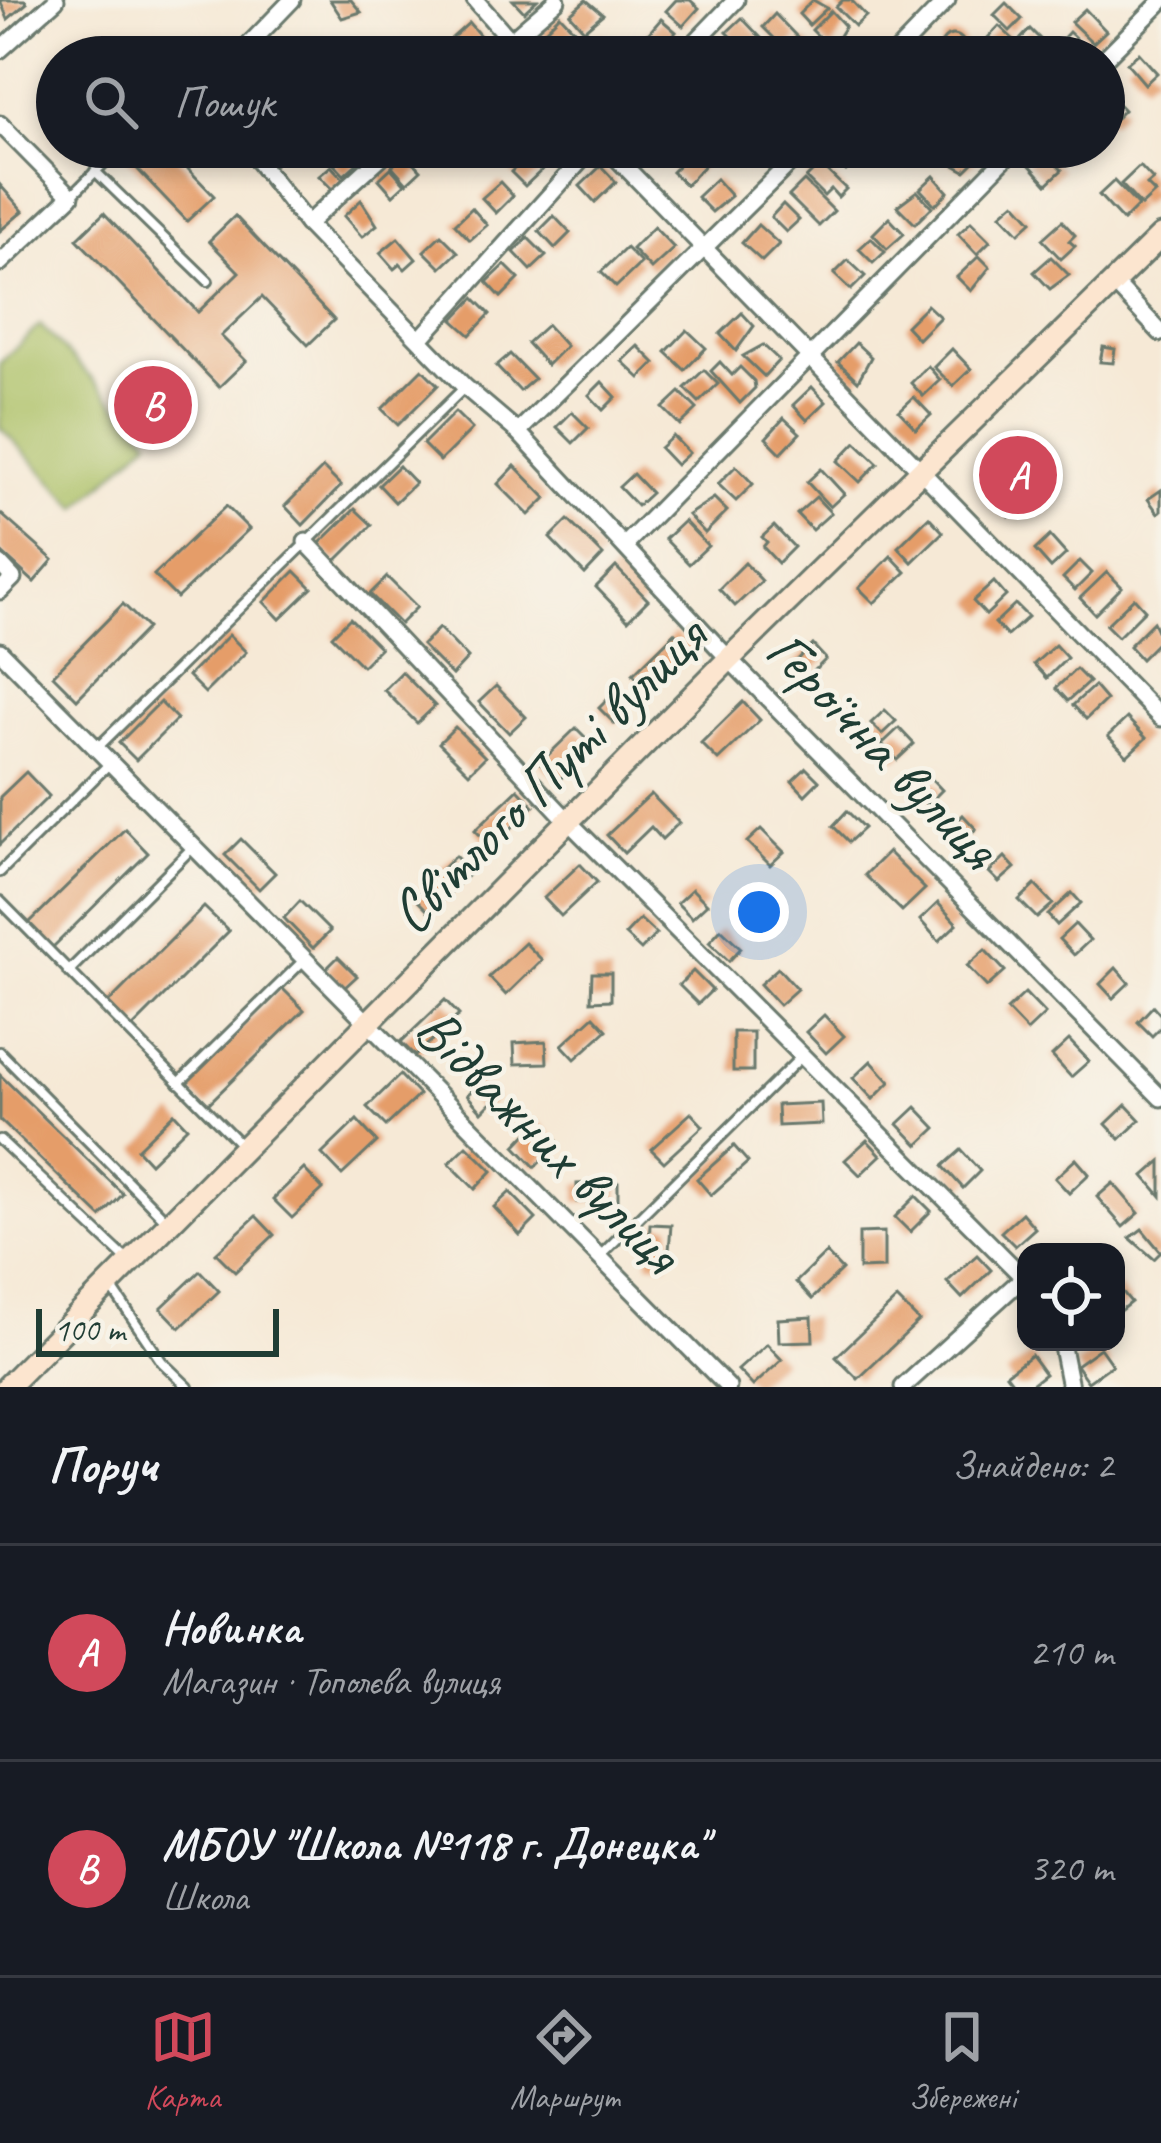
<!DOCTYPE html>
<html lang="uk">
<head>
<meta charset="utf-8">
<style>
  :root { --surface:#171b24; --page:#242831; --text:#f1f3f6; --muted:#9ea1a6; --line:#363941; --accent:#d1495b }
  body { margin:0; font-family:Caveat,sans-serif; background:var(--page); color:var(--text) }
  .controls { position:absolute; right:36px; bottom:36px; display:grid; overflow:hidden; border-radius:24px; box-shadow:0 6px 18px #0003 }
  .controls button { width:108px; height:108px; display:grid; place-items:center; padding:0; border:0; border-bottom:3px solid var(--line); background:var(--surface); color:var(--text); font:60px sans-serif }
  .scale { position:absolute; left:36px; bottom:30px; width:243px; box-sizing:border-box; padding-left:12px; border:6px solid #1f3d34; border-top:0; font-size:33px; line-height:42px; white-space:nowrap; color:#1f3d34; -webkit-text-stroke:9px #f7f3e8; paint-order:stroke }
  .you { position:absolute; left:759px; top:912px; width:42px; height:42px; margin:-30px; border:9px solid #fff; border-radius:50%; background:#1a73e8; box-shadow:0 0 0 18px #1a73e833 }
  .badge { display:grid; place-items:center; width:78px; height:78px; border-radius:50%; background:var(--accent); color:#fff; font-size:39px; font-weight:700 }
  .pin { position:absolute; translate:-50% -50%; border:6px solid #fff; box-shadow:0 3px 12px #0006 }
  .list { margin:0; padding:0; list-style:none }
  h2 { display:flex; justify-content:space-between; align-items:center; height:156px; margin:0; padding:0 48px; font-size:51px }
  h2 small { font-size:39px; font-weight:400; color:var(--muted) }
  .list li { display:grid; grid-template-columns:78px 1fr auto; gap:36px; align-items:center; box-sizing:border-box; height:216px; padding:0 48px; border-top:3px solid var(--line) }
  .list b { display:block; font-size:45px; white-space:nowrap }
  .list p { margin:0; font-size:39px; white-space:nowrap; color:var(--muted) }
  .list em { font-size:39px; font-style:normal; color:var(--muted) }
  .icon { flex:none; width:66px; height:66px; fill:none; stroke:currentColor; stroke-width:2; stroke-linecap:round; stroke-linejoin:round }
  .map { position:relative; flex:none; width:1161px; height:1387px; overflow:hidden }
  .search { position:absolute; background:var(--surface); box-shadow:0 6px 18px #0003; left:36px; right:36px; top:36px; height:132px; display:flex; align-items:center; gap:30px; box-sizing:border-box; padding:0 42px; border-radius:66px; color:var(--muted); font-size:45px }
  .sheet { height:588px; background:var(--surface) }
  nav { display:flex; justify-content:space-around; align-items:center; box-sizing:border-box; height:168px; border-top:3px solid var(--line); background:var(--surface); font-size:33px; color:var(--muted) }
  nav a { display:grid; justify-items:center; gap:6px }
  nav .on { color:var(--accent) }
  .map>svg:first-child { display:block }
  .green { fill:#abc065; stroke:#657e4c; stroke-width:3 }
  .building { fill:#e59d69 }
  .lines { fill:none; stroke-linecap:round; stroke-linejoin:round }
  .lane-casing { stroke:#6a796d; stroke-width:14 }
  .street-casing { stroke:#6a796d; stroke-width:21 }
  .secondary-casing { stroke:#6a796d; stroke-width:27 }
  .lane { stroke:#fff; stroke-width:8 }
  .street { stroke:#fff; stroke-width:15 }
  .secondary { stroke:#fce5cf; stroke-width:21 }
  .labels { text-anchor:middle; stroke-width:9; stroke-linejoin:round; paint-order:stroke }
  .street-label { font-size:60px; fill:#1f3d34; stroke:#f7f3e8 }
</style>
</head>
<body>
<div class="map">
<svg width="1161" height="1387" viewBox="0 0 1161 1387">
  <rect width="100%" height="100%" fill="#f7f3e8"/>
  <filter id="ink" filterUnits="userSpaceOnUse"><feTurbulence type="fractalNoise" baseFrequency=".00833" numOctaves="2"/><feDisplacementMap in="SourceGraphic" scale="24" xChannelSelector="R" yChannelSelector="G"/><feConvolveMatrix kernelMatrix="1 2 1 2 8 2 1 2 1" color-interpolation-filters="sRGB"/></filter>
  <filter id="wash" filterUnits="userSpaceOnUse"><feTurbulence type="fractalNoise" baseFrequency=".004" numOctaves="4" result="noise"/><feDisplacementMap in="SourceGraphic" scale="48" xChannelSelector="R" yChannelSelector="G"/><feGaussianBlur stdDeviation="2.7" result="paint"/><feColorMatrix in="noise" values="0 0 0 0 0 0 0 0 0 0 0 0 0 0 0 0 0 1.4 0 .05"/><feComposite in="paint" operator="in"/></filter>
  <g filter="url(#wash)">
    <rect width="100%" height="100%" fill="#f6e9d6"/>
    <!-- green -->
    <polygon class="green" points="40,325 150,439 78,508 0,427 0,363"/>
    <g id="blocks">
      <!-- building -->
      <g class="building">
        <polygon points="0,0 25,0 27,3 8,19"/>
        <polygon points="330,0 351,0 361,12 342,18"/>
        <polygon points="513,0 537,0 524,12"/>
        <polygon points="586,0 603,14 584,30 570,14"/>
        <polygon points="676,0 690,0 699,8 683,26 666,11"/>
        <polygon points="813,0 827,8 809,25 799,14"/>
        <polygon points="843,0 851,0 866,16 855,26 836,7"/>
        <polygon points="1006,3 1022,19 1010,31 994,15"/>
        <polygon points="1085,9 1106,31 1093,43 1071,22"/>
        <polygon points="831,11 845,26 831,49 812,30"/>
        <polygon points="775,14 798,38 786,50 763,27"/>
        <polygon points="560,15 575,31 557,49 542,33"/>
        <polygon points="742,18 762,39 747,53 727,32"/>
        <polygon points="661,19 676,32 656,54 642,41"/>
        <polygon points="469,23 488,45 475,57 452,38"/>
        <polygon points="999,26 1013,39 996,56 983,43"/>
        <polygon points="1030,29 1042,41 1029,55 1017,43"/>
        <polygon points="1069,32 1082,44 1077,49 1085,57 1059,57 1052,50"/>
        <polygon points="601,33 611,43 601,57 577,57"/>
        <circle cx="953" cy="47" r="12"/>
        <polygon points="341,40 356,57 328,57"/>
        <polygon points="805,40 821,57 795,57 791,52"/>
        <polygon points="718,42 734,57 703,57"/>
        <polygon points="446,45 456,57 432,57"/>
        <polygon points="1139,53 1157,73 1145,84 1127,63"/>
        <polygon points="1104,89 1124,110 1112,122 1104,117"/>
        <polygon points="133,147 167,147 214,196 187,221 124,155"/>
        <polygon points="343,147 353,147 363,158 344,175 329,159"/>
        <polygon points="430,147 453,147 441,159"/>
        <polygon points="541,147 567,147 554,160"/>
        <polygon points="682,147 691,147 707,162 686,185 672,172 678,166 671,159"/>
        <polygon points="744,147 775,147 760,163"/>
        <polygon points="835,147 858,147 864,153 846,171 829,154"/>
        <polygon points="952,147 960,147 975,161 965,171 942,158"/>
        <polygon points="967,147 991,147 979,159"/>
        <polygon points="1053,147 1079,147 1065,160"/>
        <polygon points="1036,153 1042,159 1047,154 1062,170 1047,184 1027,162"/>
        <polygon points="406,154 421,170 407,183 392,166"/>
        <polygon points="529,154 544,168 525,186 511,172"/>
        <polygon points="820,164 846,189 838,197 831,189 824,196 806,178"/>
        <polygon points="331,166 343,179 332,189 319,176"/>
        <polygon points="601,166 616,182 595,202 580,186"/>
        <polygon points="1140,166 1153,180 1147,185 1155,193 1141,206 1121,184"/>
        <polygon points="391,168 405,184 393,195 379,179"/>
        <polygon points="934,176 948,192 935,205 920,189"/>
        <polygon points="716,179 731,196 712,212 697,197"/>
        <polygon points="804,181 834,211 819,226 789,196"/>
        <polygon points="1114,181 1138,206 1123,221 1099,195"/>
        <polygon points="500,182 513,196 496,213 482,198"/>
        <polygon points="0,185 23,211 0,231"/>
        <polygon points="917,191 932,207 915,224 897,206"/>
        <polygon points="361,200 377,225 362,237 344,216"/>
        <polygon points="1015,202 1032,221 1019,233 1001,214"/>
        <polygon points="783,204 799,220 786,232 771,217"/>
        <polygon points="472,208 487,225 470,240 455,224"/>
        <polygon points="104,213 198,312 239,272 209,241 235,216 334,320 308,345 262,297 221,336 246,361 219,387 77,239"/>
        <polygon points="554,216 570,233 555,248 539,231"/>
        <polygon points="889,218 904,234 887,249 873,234"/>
        <polygon points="1062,221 1075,235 1069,241 1075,246 1061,259 1042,239"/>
        <polygon points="971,222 990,241 977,254 958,234"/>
        <polygon points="758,225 779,244 762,261 742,243"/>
        <polygon points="654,227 674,248 651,269 632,249"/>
        <polygon points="441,235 458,252 441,268 424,251"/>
        <polygon points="398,238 416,259 405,269 400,264 394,269 380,253"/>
        <polygon points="528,238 546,256 531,270 514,252"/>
        <polygon points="871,238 885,252 873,263 859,249"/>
        <polygon points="626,248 641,263 616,287 601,272"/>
        <polygon points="979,256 990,267 971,291 957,277"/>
        <polygon points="1051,257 1069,275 1050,289 1034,272"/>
        <polygon points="848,260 865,276 851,290 834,274"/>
        <polygon points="505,265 519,279 501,297 487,282"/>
        <polygon points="474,298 490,314 470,335 453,320"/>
        <polygon points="927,305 940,317 918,339 906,326"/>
        <polygon points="742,313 754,326 736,351 720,334"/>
        <polygon points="547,325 566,346 547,365 527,343"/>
        <polygon points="687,330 706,348 685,370 666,352"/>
        <polygon points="856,343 871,357 858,381 838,362"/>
        <polygon points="763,345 779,360 764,376 743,356"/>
        <polygon points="638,346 655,363 640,378 622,361"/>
        <polygon points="1103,347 1115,349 1113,363 1100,362"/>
        <polygon points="952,349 971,369 953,386 934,367"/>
        <polygon points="510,354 534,379 520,391 496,366"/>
        <polygon points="720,362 732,375 740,367 754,381 755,388 740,403 711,371"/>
        <polygon points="928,366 940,380 923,396 911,383"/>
        <polygon points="422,369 438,385 398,425 382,409"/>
        <polygon points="704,370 718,384 699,402 685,388"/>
        <polygon points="602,382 616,397 603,410 589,395"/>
        <polygon points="812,387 826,402 807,420 793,405"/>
        <polygon points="680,392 697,409 680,425 663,408"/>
        <polygon points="914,397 931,415 916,429 899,411"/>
        <polygon points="455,412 472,429 440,461 423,444"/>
        <polygon points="572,412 588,428 573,443 557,427"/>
        <polygon points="784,418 800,433 781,453 766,438"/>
        <polygon points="1026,434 1059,468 1009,517 976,483"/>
        <polygon points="673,436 689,453 676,465 660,448"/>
        <polygon points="856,442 878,463 860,482 838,461"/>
        <polygon points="399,466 415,483 395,502 379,485"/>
        <polygon points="515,466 546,498 529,515 498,484"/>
        <polygon points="736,466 753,484 736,501 718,484"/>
        <polygon points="323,468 341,486 303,525 285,506"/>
        <polygon points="821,469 844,494 830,507 807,482"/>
        <polygon points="633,474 651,493 637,506 619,487"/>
        <polygon points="1161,490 1161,511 1158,513 1148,499"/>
        <polygon points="816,497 831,513 812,530 797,514"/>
        <polygon points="714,498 727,511 705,533 688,515"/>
        <polygon points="226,506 249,529 177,598 154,575"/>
        <polygon points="355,509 372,525 336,561 319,544"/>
        <polygon points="0,513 53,560 34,582 0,551"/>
        <polygon points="929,517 943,532 912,562 898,547"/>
        <polygon points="568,520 603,555 585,574 550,538"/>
        <polygon points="684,521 708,546 689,564 665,539"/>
        <polygon points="774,526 794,547 778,563 763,547 767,542 762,537"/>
        <polygon points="1050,536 1066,554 1051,568 1035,550"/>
        <polygon points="891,556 906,572 874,603 859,588"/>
        <polygon points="1080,561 1092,573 1075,590 1063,578"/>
        <polygon points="745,563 762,581 735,606 719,589"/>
        <polygon points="616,567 648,600 628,620 596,587"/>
        <polygon points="295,571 312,588 280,619 264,602"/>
        <polygon points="1107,572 1122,587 1095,614 1080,598"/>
        <polygon points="387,577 417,607 400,624 370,594"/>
        <polygon points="994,582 1006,596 986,615 973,601"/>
        <polygon points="1134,598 1145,610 1118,637 1106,625"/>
        <polygon points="123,604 147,628 77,699 53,675"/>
        <polygon points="1015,604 1028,617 1007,636 995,623"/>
        <polygon points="350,618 380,648 362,666 332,636"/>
        <polygon points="1153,622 1161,639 1141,659 1129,646"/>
        <polygon points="439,628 468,658 452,675 422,645"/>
        <polygon points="675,633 692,651 650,691 633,674"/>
        <polygon points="229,635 246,652 205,693 188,676"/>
        <polygon points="813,645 826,659 802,683 788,669"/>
        <polygon points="1055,645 1067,658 1047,678 1034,664"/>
        <polygon points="1076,669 1089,682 1068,701 1056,688"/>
        <polygon points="402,672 435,706 417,723 384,690"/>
        <polygon points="496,686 526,717 509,733 479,702"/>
        <polygon points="1094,686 1106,700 1086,719 1073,705"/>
        <polygon points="613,694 629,711 615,724 599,708"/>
        <polygon points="160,702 177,719 136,760 119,743"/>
        <polygon points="743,702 760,720 718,760 701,743"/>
        <polygon points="885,710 896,721 882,734 871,723"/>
        <polygon points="1127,718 1146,738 1127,756 1108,736"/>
        <polygon points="455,727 485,757 469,773 439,743"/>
        <polygon points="576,728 594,746 558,781 540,763"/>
        <polygon points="899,728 914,744 897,760 882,744"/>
        <polygon points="806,768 819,781 805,795 792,781"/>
        <polygon points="26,772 49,796 0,844 0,797"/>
        <polygon points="925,772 942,790 927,805 910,787"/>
        <polygon points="518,789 534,806 492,847 475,830"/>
        <polygon points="651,794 679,823 662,839 651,827 624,853 607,835"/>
        <polygon points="847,811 864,828 849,842 833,826"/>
        <polygon points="963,815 976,829 960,843 948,830"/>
        <polygon points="125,829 148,853 50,950 26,926"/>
        <polygon points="761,829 784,852 770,865 747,842"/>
        <polygon points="241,839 275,873 259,889 225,855"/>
        <polygon points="888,852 925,889 902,911 865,875"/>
        <polygon points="455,856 471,872 430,913 414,897"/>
        <polygon points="1005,857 1015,868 999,882 989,872"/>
        <polygon points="580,864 597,882 561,916 544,898"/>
        <polygon points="1035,885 1053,904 1037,918 1019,900"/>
        <polygon points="692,889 707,904 692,918 677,903"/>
        <polygon points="1072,893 1081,903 1057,925 1048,915"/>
        <polygon points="300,901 330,931 313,948 284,918"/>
        <polygon points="938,903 957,924 939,941 920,920"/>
        <polygon points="204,907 229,931 131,1029 107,1004"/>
        <polygon points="640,919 656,934 641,950 625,935"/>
        <polygon points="1075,924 1090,940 1074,955 1059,939"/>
        <polygon points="721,929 741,948 729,961 709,942"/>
        <polygon points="525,943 542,960 506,995 489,977"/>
        <polygon points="985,950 1005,971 987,987 967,966"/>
        <polygon points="338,957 357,976 344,988 326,969"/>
        <polygon points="778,968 797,989 779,1005 760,984"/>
        <polygon points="1116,968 1129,983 1113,998 1100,984"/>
        <polygon points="693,971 712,990 698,1004 679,985"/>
        <polygon points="592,973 611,973 611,1000 591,1001"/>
        <polygon points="282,988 304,1010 206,1106 185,1084"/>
        <polygon points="1025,993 1045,1014 1027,1031 1007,1010"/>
        <polygon points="445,1000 459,1015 415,1056 401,1042"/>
        <polygon points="1153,1006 1161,1015 1161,1027 1152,1036 1138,1022"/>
        <polygon points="824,1015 844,1036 826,1053 806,1032"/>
        <polygon points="594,1016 607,1030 575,1059 562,1045"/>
        <rect x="733" y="1032" width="20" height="39"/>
        <polygon points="1069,1040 1089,1061 1071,1077 1052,1056"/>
        <polygon points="546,1041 547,1063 515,1064 514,1043"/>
        <polygon points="871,1061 890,1082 873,1099 853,1078"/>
        <polygon points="0,1075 123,1194 101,1217 0,1120"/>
        <polygon points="400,1075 419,1095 386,1126 367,1107"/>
        <polygon points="481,1082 496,1098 482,1112 467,1095"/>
        <polygon points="821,1103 822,1124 778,1126 777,1105"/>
        <polygon points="1126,1105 1140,1120 1120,1139 1106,1124"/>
        <polygon points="916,1107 936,1128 918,1145 898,1124"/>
        <polygon points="174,1113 187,1127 150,1163 137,1149"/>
        <polygon points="691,1113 703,1126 664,1162 651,1149"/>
        <polygon points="357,1120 377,1142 342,1175 322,1154"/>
        <polygon points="538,1122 559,1143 535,1167 515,1146"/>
        <polygon points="867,1140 881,1155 860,1175 845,1160"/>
        <polygon points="467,1146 492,1171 475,1189 449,1163"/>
        <polygon points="734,1146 748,1162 711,1195 697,1179"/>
        <polygon points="961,1150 980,1171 963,1188 943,1166"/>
        <polygon points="1076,1159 1089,1174 1069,1193 1055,1178"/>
        <polygon points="1161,1161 1161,1196 1144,1176"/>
        <polygon points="304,1169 323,1189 292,1218 273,1199"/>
        <polygon points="618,1182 618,1200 577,1202 577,1184"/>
        <polygon points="1113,1183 1139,1213 1123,1227 1097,1197"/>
        <polygon points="510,1192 536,1219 520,1235 494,1207"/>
        <polygon points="916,1196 931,1211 910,1232 895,1217"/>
        <polygon points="1022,1213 1035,1228 1015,1246 1001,1232"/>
        <polygon points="256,1216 274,1235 235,1272 216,1253"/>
        <polygon points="650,1224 671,1225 668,1264 648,1263"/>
        <polygon points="1142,1229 1161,1252 1154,1259 1130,1238"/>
        <polygon points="884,1232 884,1268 859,1269 859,1233"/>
        <polygon points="826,1253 842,1270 812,1299 796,1282"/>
        <polygon points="977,1255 991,1270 962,1298 947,1282"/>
        <polygon points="200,1271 219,1291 180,1328 161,1308"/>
        <polygon points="1116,1284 1131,1302 1116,1314"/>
        <polygon points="897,1299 919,1321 858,1379 836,1357"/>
        <polygon points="812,1317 813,1341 779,1342 778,1319"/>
        <polygon points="767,1344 782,1360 753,1386 738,1370"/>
        <polygon points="1100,1348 1112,1365 1088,1382 1076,1365"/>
        <polygon points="1031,1355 1045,1374 1028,1387 1016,1387 1006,1374"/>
      </g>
    </g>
  </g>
  <g filter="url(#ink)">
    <use href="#blocks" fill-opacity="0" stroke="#6a796d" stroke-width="3"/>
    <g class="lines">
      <!-- lane casing -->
      <g class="lane-casing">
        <g id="lane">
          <polyline points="95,171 208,281"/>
          <polyline points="72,195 112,155"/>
          <polyline points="96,749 465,387"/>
          <polyline points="0,872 109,764"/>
          <polyline points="0,901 243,1147"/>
          <polyline points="68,972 193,847"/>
          <polyline points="0,1052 168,1222"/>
          <polyline points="179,1083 304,960"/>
          <polyline points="0,1140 129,1262"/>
          <polyline points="600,1256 800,1058"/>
          <polyline points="110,1285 162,1362 188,1387"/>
        </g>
      </g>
      <!-- street casing -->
      <g class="street-casing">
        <g id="street">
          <polyline points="475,0 525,57"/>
          <polyline points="0,50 56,0"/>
          <polyline points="237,57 292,0"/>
          <polyline points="491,57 557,0"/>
          <polyline points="681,57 736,0"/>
          <polyline points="892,57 947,0"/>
          <polyline points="1104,59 1161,2"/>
          <polyline points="0,124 71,196 0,263"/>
          <polyline points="247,147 307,224 465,387 518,432 729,659 1161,1098"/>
          <polyline points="606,147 1161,718"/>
          <polyline points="307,224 392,147"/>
          <polyline points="1113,282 1161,333"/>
          <polyline points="422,337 593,147"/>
          <polyline points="518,432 806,147"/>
          <polyline points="306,542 568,821 1026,1280"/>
          <polyline points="625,545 1016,147"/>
          <polyline points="0,564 13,578 0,591"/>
          <polyline points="0,651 728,1387"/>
          <polyline points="1061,1342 1070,1387"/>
          <polyline points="903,1387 1024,1277"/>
        </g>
      </g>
      <!-- secondary casing -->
      <g class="secondary-casing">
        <polyline id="secondary" points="7,1387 729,659 1161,236"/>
      </g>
      <!-- lane -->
      <use href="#lane" class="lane"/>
      <!-- street -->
      <use href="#street" class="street"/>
      <!-- secondary -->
      <use href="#secondary" class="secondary"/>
    </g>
  </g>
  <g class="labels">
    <!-- street labels -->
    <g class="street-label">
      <text transform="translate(884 748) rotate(46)" y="21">Героїчна вулиця</text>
      <text transform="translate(547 774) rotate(-45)" y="21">Світлого Путі вулиця</text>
      <text transform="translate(549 1139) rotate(45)" y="21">Відважних вулиця</text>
    </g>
  </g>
</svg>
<div class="controls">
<button><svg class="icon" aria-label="locate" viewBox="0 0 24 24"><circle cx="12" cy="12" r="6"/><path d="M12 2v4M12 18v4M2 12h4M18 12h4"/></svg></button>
</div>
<div class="scale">100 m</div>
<div class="you"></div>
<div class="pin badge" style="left:1018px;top:475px">A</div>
<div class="pin badge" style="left:153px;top:405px">B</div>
<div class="search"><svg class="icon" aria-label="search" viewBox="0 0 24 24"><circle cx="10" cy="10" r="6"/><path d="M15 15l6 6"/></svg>Пошук</div>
</div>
<section class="sheet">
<h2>Поруч<small>Знайдено: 2</small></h2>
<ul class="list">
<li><span class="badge">A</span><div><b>Новинка</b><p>Магазин · Тополєва вулиця</p></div><em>210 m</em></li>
<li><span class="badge">B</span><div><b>МБОУ &quot;Школа №118 г. Донецка&quot;</b><p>Школа</p></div><em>320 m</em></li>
</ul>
</section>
<nav>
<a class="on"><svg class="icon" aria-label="map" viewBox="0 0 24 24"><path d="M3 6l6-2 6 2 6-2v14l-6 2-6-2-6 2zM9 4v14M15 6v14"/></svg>Карта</a>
<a><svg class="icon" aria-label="directions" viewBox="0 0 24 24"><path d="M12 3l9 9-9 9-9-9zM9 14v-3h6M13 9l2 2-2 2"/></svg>Маршрут</a>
<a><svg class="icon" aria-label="saved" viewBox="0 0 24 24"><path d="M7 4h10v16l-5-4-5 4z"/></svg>Збережені</a>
</nav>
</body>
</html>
